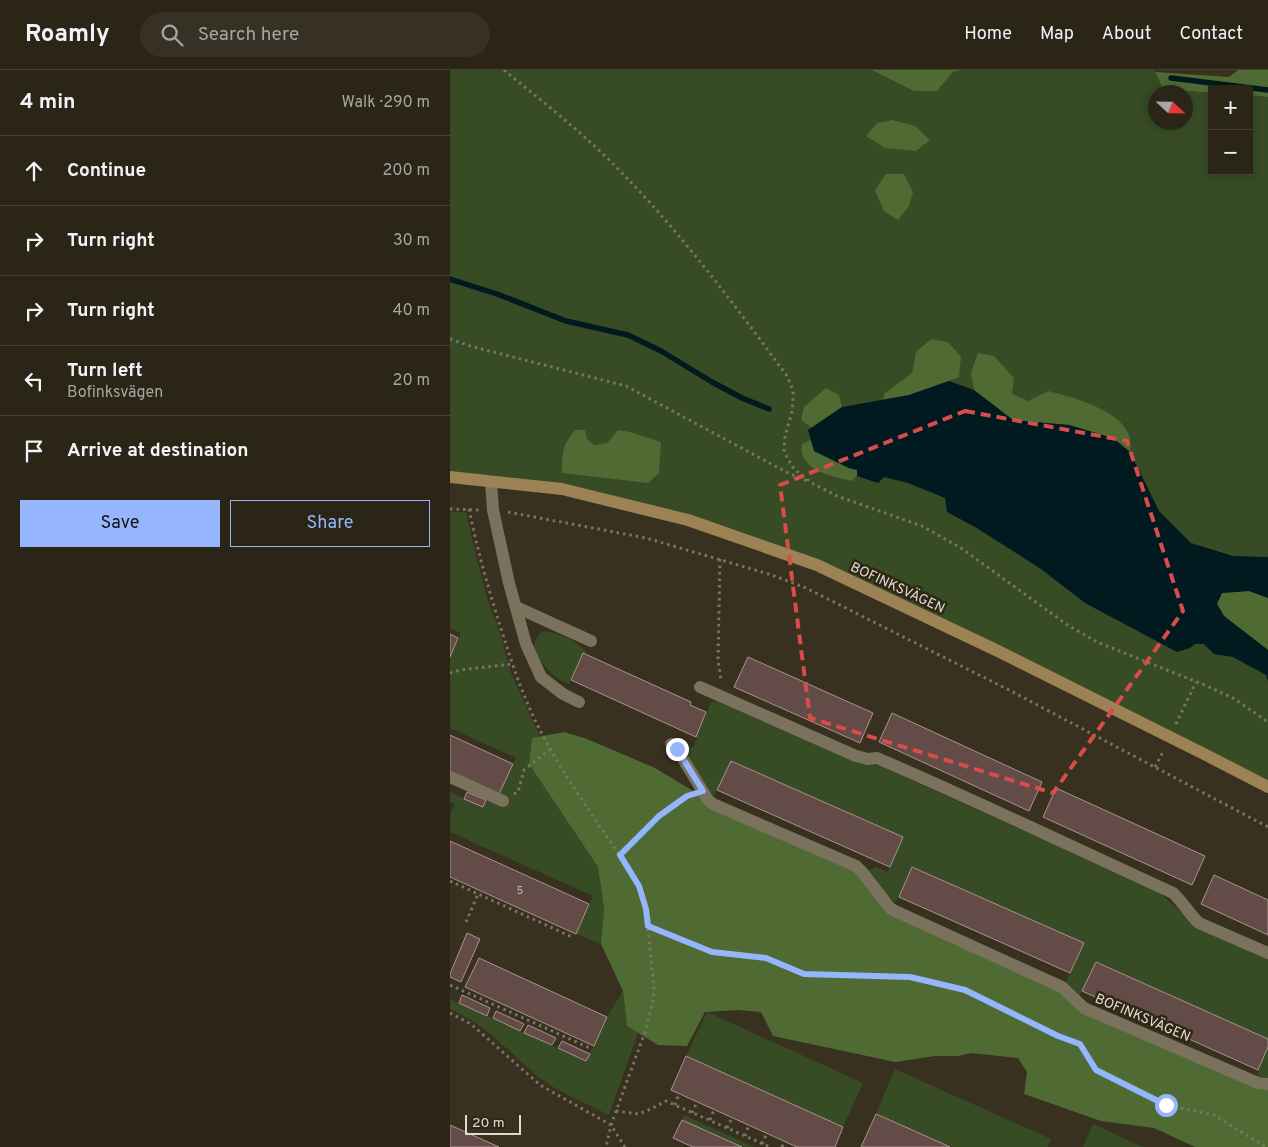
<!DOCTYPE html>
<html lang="en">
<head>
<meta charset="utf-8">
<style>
  :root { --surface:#2a2517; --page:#363124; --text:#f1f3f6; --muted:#a5a5a1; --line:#464236; --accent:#95b6fd }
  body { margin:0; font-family:Overpass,sans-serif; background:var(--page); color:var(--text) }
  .controls { position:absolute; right:15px; top:15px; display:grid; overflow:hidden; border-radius:0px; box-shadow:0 2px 8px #0003 }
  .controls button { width:45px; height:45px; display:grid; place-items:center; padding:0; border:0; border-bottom:1px solid var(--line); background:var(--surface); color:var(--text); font:25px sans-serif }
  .compass { position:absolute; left:698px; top:15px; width:45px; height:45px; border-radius:50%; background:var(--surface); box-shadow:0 2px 8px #0003; rotate:112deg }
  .scale { position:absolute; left:15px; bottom:12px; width:56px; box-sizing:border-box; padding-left:5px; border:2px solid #e0dbd0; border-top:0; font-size:14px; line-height:18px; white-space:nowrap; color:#e0dbd0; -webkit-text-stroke:4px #2e2715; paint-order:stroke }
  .stop { position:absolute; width:15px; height:15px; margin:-11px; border:4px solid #95b6fd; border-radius:50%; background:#fff }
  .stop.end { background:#95b6fd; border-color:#fff; box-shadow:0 1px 5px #0008 }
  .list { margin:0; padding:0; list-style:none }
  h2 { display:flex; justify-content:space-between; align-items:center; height:65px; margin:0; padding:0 20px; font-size:21px }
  h2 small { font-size:16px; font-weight:400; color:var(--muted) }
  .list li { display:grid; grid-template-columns:32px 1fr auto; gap:15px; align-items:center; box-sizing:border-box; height:70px; padding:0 20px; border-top:1px solid var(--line) }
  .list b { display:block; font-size:19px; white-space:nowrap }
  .list p { margin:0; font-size:16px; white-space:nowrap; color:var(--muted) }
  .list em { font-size:16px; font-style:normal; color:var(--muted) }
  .actions { display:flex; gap:10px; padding:15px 20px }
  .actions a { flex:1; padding:11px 0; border:1px solid var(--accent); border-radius:0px; text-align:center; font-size:18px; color:var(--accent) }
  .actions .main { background:var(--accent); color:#111 }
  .icon { flex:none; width:28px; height:28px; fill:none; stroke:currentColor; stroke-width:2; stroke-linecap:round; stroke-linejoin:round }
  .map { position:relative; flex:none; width:818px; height:1077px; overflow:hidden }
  header { display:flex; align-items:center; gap:30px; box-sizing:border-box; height:70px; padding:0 25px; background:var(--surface); border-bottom:1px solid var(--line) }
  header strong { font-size:24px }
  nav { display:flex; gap:28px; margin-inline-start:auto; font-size:18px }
  .search { width:350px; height:45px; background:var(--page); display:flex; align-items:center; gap:12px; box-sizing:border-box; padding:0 18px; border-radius:28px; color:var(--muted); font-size:19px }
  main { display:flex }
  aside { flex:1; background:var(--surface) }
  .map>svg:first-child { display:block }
  .green { fill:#374b25; fill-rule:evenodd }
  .forest { fill:#4f6b33 }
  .water { fill:#001a1f }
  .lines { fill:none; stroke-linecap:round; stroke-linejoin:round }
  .stream { stroke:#001a1f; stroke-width:5.5 }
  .building { fill:#634c48; stroke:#ac928e }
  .path { stroke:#7b7465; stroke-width:3; stroke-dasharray:2.5 4; stroke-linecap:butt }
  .street { stroke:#7a725d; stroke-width:12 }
  .secondary { stroke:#9c8255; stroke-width:12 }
  .route { stroke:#95b6fd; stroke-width:6 }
  .marked { fill:none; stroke:#d84c4a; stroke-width:4; stroke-dasharray:10 6; stroke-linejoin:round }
  .labels { text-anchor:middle; stroke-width:5; stroke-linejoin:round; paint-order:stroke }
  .number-label { font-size:11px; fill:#c1b7ae }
  .street-label { font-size:14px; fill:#e0dbd0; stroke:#2e2715 }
</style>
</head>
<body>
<header>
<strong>Roamly</strong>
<div class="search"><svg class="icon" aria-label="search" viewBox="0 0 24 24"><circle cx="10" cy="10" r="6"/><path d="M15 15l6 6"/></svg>Search here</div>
<nav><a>Home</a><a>Map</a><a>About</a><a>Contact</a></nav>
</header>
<main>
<aside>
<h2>4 min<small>Walk · 290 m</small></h2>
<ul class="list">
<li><svg class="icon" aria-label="ahead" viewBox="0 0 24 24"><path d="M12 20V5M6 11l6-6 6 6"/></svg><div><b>Continue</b></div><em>200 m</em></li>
<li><svg class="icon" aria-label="right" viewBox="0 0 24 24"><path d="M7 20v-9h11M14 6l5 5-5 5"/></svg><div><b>Turn right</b></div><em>30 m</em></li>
<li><svg class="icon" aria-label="right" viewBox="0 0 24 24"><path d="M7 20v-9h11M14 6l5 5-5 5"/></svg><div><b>Turn right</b></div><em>40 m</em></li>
<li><svg class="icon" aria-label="left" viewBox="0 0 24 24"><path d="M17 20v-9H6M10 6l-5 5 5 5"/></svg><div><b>Turn left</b><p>Bofinksvägen</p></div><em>20 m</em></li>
<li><svg class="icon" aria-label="arrive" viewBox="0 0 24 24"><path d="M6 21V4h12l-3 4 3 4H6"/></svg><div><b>Arrive at destination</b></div></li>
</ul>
<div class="actions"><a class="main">Save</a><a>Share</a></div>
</aside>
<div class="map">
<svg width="818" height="1077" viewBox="0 0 818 1077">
  <rect width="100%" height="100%" fill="#38311f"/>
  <!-- green -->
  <g class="green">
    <path d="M 0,0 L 422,0 L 464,21 L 487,21 L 503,2 L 511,0 L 704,0 L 713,19 L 762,23 L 762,101 L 799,101 L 799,25 L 818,27 L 818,717 L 367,495 L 238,450 L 112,419 L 0,407 ZM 706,22 L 736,22 L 736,52 L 706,52 ZM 125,360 L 134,360 L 137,369 L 144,375 L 157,373 L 168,360 L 181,362 L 211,372 L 112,386 L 117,369 Z"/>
    <polygon points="0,442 16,442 28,494 39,534 51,566 61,603 90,667 82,668 79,694 148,797 154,839 151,874 126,864 143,826 0,762 0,745 5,734 0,732 0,722 33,737 36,730 49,724 66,688 0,658 0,587 11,563 0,558"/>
    <path d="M 92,561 C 107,562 126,570 136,582 L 135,585 L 133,584 L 120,612 L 118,614 C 105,609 80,586 85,571 C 86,568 90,564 92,561 Z"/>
    <polygon points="266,631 412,694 429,696 437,699 709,822 737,847 818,889 818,969 646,892 629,927 615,914 634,873 462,797 449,827 446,831 444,832 418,804 418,801 426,797 437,802 453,767 281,691 264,726 259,721 230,673 243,678 247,668 246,667 261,632"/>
    <polygon points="173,921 177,956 188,963 159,1045 106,1019 87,1006 62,983 33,958 21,950 0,939 0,929 136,991 157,947"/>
    <polygon points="257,942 413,1013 393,1057 236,986"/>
    <polygon points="818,977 818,1008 808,1007 808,1000"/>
    <polygon points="445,999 601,1069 598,1077 500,1077 426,1044"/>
    <polygon points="234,1045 304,1077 292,1077 232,1050"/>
    <polygon points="643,1054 693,1077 633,1077"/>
  </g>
  <!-- forest -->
  <g class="forest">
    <polygon points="422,0 511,0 503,2 487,21 464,21"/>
    <polygon points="788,0 818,0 818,27 799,25 799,19 762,19 762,23 713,19 705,2 779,7"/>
    <polygon points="442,50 465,56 480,70 466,81 435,78 416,66 427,53"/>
    <polygon points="436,104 454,104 463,122 459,136 448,150 434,141 425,120"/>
    <polygon points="481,269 498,272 511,287 509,307 459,325 433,330 435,323 462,303 466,282"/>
    <path d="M 528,283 L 544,286 L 564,308 L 562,324 L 578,331 L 598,321 C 622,327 667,339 678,363 C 681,368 680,376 680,382 L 663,368 L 619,355 L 563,350 L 524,320 L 521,303 Z"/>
    <polygon points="376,318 389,325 392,337 362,358 351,350 354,337"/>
    <path d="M 125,360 L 135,360 L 137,369 L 144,375 L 157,373 L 168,360 L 181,362 L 211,372 L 209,403 L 198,413 L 112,403 C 112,384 112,374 125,360 Z"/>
    <path d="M 361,370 L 364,381 L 399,398 L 407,400 L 407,406 L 402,411 C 386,407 360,403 353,386 C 351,382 352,377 352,374 Z"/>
    <polygon points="799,521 818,528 818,580 774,546 767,534 772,523"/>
    <polygon points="114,662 137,669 205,698 258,730 397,792 440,838 612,917 634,938 818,1014 818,1077 745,1077 704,1058 651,1051 574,1024 577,1002 568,988 521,983 508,986 485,986 445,992 323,966 311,942 288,940 255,942 237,976 208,975 177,956 173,921 151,874 154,839 148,797 79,694 82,668"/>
  </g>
  <!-- water -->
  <polygon class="water" points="499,311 524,320 563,350 619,355 663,368 680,382 709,441 741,473 783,486 818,487 818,528 799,521 772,523 767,534 774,546 818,580 818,611 816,605 783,587 764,584 754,574 745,574 740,578 727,582 635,533 591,499 525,457 497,442 495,428 458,413 434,407 428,413 407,406 407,400 399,398 364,381 358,360 392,337 459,325"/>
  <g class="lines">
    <!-- stream -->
    <g class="stream">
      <polyline points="721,8 818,20"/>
      <polyline points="0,209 47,224 116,251 178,265 211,281 262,312 292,328 319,339"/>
    </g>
  </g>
  <!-- building -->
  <g class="building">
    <polygon points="0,564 8,568 0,587"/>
    <polygon points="133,583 241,632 240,635 256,642 246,667 121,610"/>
    <polygon points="298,587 423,643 410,673 284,617"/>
    <polygon points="442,643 592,712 579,741 429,672"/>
    <polygon points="0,665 63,694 49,724 0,702"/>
    <polygon points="281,691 453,767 440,797 267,720"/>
    <polygon points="606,718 755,786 742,815 593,747"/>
    <polygon points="17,722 36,730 33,737 14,729"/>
    <polygon points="0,771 139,834 126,864 0,807"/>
    <polygon points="462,797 634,873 620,903 449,827"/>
    <polygon points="764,805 818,830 818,865 751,834"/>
    <polygon points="17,863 30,869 11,912 0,907 0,904"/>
    <polygon points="29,888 157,947 144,976 15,917"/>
    <polygon points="646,892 818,969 818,977 808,1000 632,921"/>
    <polygon points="12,925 40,938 37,946 9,933"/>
    <polygon points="46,941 74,954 70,961 43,948"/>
    <polygon points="78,955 106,968 102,975 74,963"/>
    <polygon points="112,971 140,984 136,991 108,978"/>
    <polygon points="236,986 393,1057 385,1077 347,1077 221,1020"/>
    <polygon points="426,1044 460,1059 500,1077 411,1077"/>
    <polygon points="232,1050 292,1077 243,1077 223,1068"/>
    <polygon points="0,1055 49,1077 0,1077"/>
  </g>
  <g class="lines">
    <!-- path -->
    <g class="path">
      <path d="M 54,0 C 88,28 123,55 155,86 C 223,152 281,230 337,306 L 343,320 L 343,332 L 342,342 L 335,366 L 334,382 L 344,399 L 362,413 L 387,426 L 472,456 L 511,478 L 616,554 L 647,572 L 757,616 L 783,628 L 818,652"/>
      <polyline points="0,269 20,276 176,316 340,404 360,412"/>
      <polyline points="0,439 29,440"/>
      <path d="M 19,439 C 28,484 41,528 55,571 C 65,603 77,636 93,666 C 121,718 157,765 189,815 L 196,839 L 204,918 L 203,932 L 195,962 L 161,1055 L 156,1077"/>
      <polyline points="58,442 196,468 322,505 356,518 559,620 818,757"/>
      <polyline points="270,489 268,591 271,609"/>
      <polyline points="0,603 11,600 62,594"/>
      <polyline points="726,654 746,612"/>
      <polyline points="705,697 714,680"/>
      <polyline points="64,724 68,722 74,700 100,679"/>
      <polyline points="170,785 209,746 238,726"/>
      <polyline points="0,811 122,867"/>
      <polyline points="16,852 28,824"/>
      <polyline points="198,856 262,882 317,888 354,904 460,907 515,920 608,966 630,974 646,1000 716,1035 764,1045 816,1077"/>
      <polyline points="0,915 142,979"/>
      <polyline points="0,943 21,954 90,1015 161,1055 175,1077"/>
      <polyline points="225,1035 229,1024"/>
      <polyline points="166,1041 189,1044 201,1039 216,1031 320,1077"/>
      <polyline points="242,1043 247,1032"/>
      <polyline points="260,1050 264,1040"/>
      <polyline points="277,1058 282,1048"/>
      <polyline points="295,1066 299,1055"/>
      <polyline points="312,1074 317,1063"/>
      <polyline points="332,1077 334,1071"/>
    </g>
    <!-- street -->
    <g class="street">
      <polyline points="41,412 43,440 59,513 76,574 91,607 113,624 129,632"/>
      <polyline points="66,537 141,571"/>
      <path d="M 250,617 L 406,686 L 418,689 L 427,688 C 527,731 625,778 723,823 C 733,832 739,844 749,853 L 818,883"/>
      <polyline points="221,674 227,679 258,730 263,734 406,796 412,802 440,838 445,841 612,917 634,938 808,1013 818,1014"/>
      <polyline points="0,707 53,731"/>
    </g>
    <!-- secondary -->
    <polyline class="secondary" points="0,407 112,419 238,450 367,495 550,582 758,686 818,717"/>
  </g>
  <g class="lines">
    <!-- route -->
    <polyline class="route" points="227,679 253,721 237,726 209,746 170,785 189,816 196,839 198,856 262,882 316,888 354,904 460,907 515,920 608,966 630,974 646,1000 716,1035"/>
  </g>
  <!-- marked area -->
  <path class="marked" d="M 515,341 L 677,371 L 733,541 L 603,723 L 360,648 L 330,415 Z"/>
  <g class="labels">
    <!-- number labels -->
    <g class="number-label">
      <text x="70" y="824">5</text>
    </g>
    <!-- street labels -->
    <g class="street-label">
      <text transform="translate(448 517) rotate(25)" y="5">BOFINKSVÄGEN</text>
      <text transform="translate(693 947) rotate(23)" y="5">BOFINKSVÄGEN</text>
    </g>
  </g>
</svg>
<div class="controls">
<button>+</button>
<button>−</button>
</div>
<svg class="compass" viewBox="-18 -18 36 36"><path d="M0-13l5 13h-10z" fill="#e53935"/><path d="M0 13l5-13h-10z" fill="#a5a5a1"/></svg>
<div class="scale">20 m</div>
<div class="stop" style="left:716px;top:1035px"></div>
<div class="stop end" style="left:227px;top:679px"></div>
</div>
</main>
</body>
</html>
